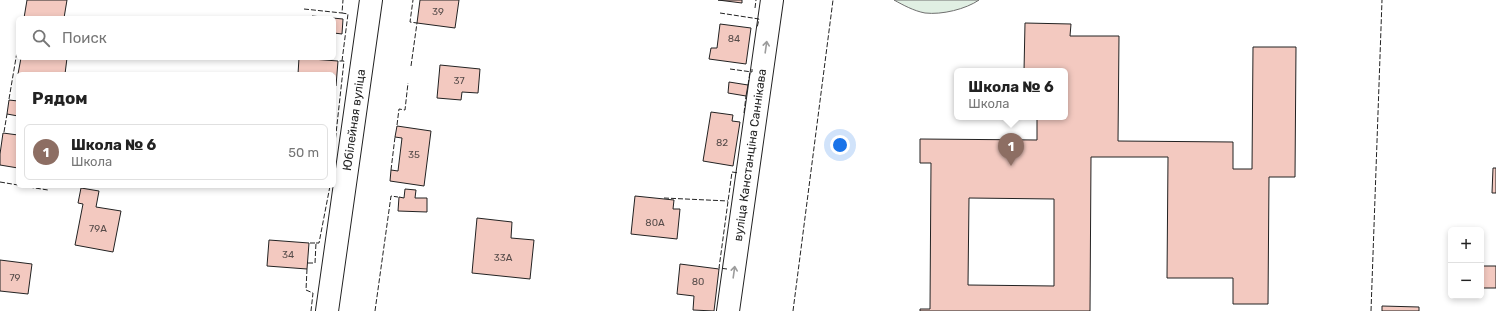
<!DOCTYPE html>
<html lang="ru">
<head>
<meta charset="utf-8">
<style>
  :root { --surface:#fff; --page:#f6f6f6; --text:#222; --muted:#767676; --line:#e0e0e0; --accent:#c62828 }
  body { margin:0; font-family:Rubik,sans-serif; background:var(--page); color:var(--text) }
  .controls { position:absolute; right:12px; bottom:12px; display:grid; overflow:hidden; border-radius:6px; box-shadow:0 2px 6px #0003 }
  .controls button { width:36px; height:36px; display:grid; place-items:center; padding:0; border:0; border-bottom:1px solid var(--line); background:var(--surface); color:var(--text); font:20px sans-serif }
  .you { position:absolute; left:840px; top:145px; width:14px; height:14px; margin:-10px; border:3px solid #fff; border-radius:50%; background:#1a73e8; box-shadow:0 0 0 6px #1a73e833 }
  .badge { display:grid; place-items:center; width:26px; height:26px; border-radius:50%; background:var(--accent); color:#fff; font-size:13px; font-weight:700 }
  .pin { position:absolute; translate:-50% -33px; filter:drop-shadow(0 1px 2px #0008) }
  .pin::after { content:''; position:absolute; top:21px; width:14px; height:12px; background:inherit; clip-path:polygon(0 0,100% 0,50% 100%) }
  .popup { position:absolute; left:954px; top:68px; width:114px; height:52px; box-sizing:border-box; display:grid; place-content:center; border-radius:6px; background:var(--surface); filter:drop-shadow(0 1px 3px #0005); font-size:13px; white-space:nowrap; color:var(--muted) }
  .popup b { font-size:15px; color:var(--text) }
  .popup::after { content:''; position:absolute; left:50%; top:100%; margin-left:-8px; border:8px solid transparent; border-top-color:var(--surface) }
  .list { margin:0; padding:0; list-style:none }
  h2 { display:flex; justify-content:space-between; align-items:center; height:52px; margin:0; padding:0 16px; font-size:17px }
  h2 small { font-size:13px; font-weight:400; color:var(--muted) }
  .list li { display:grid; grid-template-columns:26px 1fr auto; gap:12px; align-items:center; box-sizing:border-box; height:56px; margin:0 8px 8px; padding:0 8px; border:1px solid var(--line); border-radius:6px }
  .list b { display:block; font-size:15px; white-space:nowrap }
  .list p { margin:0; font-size:13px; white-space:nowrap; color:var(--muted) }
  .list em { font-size:13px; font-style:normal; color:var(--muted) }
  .icon { flex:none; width:22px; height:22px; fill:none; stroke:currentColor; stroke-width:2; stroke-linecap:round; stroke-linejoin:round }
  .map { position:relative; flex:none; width:1496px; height:311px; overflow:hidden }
  .search { position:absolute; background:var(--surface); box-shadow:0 2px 6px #0003; left:16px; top:16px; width:320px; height:44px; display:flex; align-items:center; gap:10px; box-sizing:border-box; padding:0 14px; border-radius:6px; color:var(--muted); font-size:15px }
  .panel { position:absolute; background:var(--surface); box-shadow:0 2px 6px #0003; left:16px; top:72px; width:320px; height:116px; border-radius:6px }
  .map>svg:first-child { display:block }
  .green { fill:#e0efe3; stroke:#6f6f6f }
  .building { fill:#f3c9c0; stroke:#222; fill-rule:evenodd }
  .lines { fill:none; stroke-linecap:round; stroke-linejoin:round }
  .minor-casing { stroke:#222; stroke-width:24 }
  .minor { stroke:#fff; stroke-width:22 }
  .fence { stroke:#222; stroke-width:1; stroke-dasharray:5 2; stroke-linecap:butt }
  .oneway { stroke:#9c9c9c }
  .labels { text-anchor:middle; stroke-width:3; stroke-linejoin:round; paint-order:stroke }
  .number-label { font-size:10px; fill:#564c4a }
  .street-label { font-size:12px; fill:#222; stroke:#fff }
</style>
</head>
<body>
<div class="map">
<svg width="1496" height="311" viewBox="0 0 1496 311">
  <rect width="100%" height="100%" fill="#fff"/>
  <!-- green -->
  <path class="green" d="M 894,0 L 979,0 C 966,9 942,15 925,13 C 914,11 903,5 894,0 Z"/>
  <!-- building -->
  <g class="building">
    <polygon points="27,0 67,0 64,18 24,18"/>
    <polygon points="420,0 459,0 455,28 417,23"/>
    <polygon points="718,0 742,0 742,3"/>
    <polygon points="312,16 343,19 342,34 334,33 334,18 311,18"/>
    <path d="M 1025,23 L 1071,24 L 1070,36 L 1119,36 L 1118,141 L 1233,142 L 1233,169 L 1252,169 L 1253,47 L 1296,47 L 1295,177 L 1269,177 L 1268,304 L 1233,304 L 1233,278 L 1167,278 L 1168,157 L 1091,157 L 1090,311 L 920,311 L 920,309 L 930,309 L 931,163 L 920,163 L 920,139 L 1037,140 L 1037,119 L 1024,119 L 1024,117 L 1065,117 L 1065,71 L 1024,71 ZM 969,198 L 1054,199 L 1054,286 L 968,285 Z"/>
    <polygon points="720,24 751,28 746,64 709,59 711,48 717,48"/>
    <polygon points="21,58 67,58 65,74 18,74"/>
    <polygon points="299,58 338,61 336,86 334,86 334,74 298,74"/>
    <polygon points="440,65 480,69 478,93 462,92 461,100 437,98"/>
    <polygon points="729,82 748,85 746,96 728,93"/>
    <polygon points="9,100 18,101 18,116 7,114"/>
    <polygon points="711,112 733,115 732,121 740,122 733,166 703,161"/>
    <polygon points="397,126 431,131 424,186 390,181 391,170 398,171 402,138 395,137"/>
    <polygon points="3,133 18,135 18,168 0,165 0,154"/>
    <polygon points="1493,168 1496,168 1496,193 1492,193"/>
    <polygon points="81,188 99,191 96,207 121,211 113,252 75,245 83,204 78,203"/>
    <polygon points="405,189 416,190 415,198 427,198 427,212 398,211 399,197 404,198"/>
    <polygon points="635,196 674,200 673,209 680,209 677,239 631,234"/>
    <polygon points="477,218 512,222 511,238 534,240 530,279 472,273"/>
    <polygon points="269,240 309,243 307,269 267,266"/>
    <polygon points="0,260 32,264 28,294 0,291"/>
    <polygon points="680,264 719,269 714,311 693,310 694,296 677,294"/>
    <rect x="1482" y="266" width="14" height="22"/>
    <polygon points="1382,306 1419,307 1419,311 1382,311"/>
  </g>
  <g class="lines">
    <!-- minor casing -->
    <g class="minor-casing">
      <g id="minor">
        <polyline points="327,311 371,0"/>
        <polyline points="728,311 772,0"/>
      </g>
    </g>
    <!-- minor -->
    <use href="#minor" class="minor"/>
    <!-- fence -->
    <g class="fence">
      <polyline points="755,8 756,0"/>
      <polyline points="304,9 342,13"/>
      <polyline points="720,13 759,19 757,28"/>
      <polyline points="342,61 348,14 342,13 343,0"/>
      <polyline points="411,66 417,23 410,22 413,0"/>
      <polyline points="730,69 752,72 752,69"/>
      <polyline points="748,85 750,72"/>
      <polyline points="9,99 18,46"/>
      <polyline points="744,113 746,96"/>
      <polyline points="397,125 399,109 405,110 408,83"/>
      <polyline points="4,132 7,114"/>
      <polyline points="334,152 344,61 338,61"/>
      <polyline points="391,170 395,137"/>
      <polyline points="0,182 18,185"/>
      <polyline points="22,186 48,190"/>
      <polyline points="664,198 728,201"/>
      <polyline points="316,243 319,243 330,186"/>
      <polyline points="308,263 315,263 316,243 310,243"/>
      <polyline points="307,269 306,290 313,293 311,311"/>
      <polyline points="727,269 719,268 732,172 739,173"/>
      <polyline points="375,311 391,196 398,197"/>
      <polyline points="793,311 833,0"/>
      <polyline points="1371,311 1382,0"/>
    </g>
  </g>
  <!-- one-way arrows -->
  <defs><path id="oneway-shaft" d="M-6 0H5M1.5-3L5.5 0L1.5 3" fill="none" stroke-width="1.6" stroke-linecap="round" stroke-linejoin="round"/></defs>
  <g class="oneway">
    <use href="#oneway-shaft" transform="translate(766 47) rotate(-82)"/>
    <use href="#oneway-shaft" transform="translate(734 272) rotate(-82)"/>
  </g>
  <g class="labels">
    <!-- number labels -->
    <g class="number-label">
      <text x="438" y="15">39</text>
      <text x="734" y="42">84</text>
      <text x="459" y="84">37</text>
      <text x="722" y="146">82</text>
      <text x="414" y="158">35</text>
      <text x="655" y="226">80А</text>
      <text x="98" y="232">79А</text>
      <text x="288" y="258">34</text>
      <text x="503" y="261">33А</text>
      <text x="15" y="281">79</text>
      <text x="698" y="285">80</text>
    </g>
    <!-- street labels -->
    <g class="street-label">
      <text transform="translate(354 120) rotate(-82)" y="4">Юбілейная вуліца</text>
      <text transform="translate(750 155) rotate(-82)" y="4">вуліца Канстанціна Саннікава</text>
    </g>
  </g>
</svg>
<div class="controls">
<button>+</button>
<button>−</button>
</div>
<div class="you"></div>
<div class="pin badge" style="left:1011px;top:166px;background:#8d6e63">1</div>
<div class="popup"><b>Школа № 6</b>Школа</div>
<div class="search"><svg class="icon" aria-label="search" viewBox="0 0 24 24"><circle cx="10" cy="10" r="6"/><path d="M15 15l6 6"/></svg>Поиск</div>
<section class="panel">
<h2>Рядом<small></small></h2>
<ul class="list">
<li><span class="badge" style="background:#8d6e63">1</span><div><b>Школа № 6</b><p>Школа</p></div><em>50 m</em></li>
</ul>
</section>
</div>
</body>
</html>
